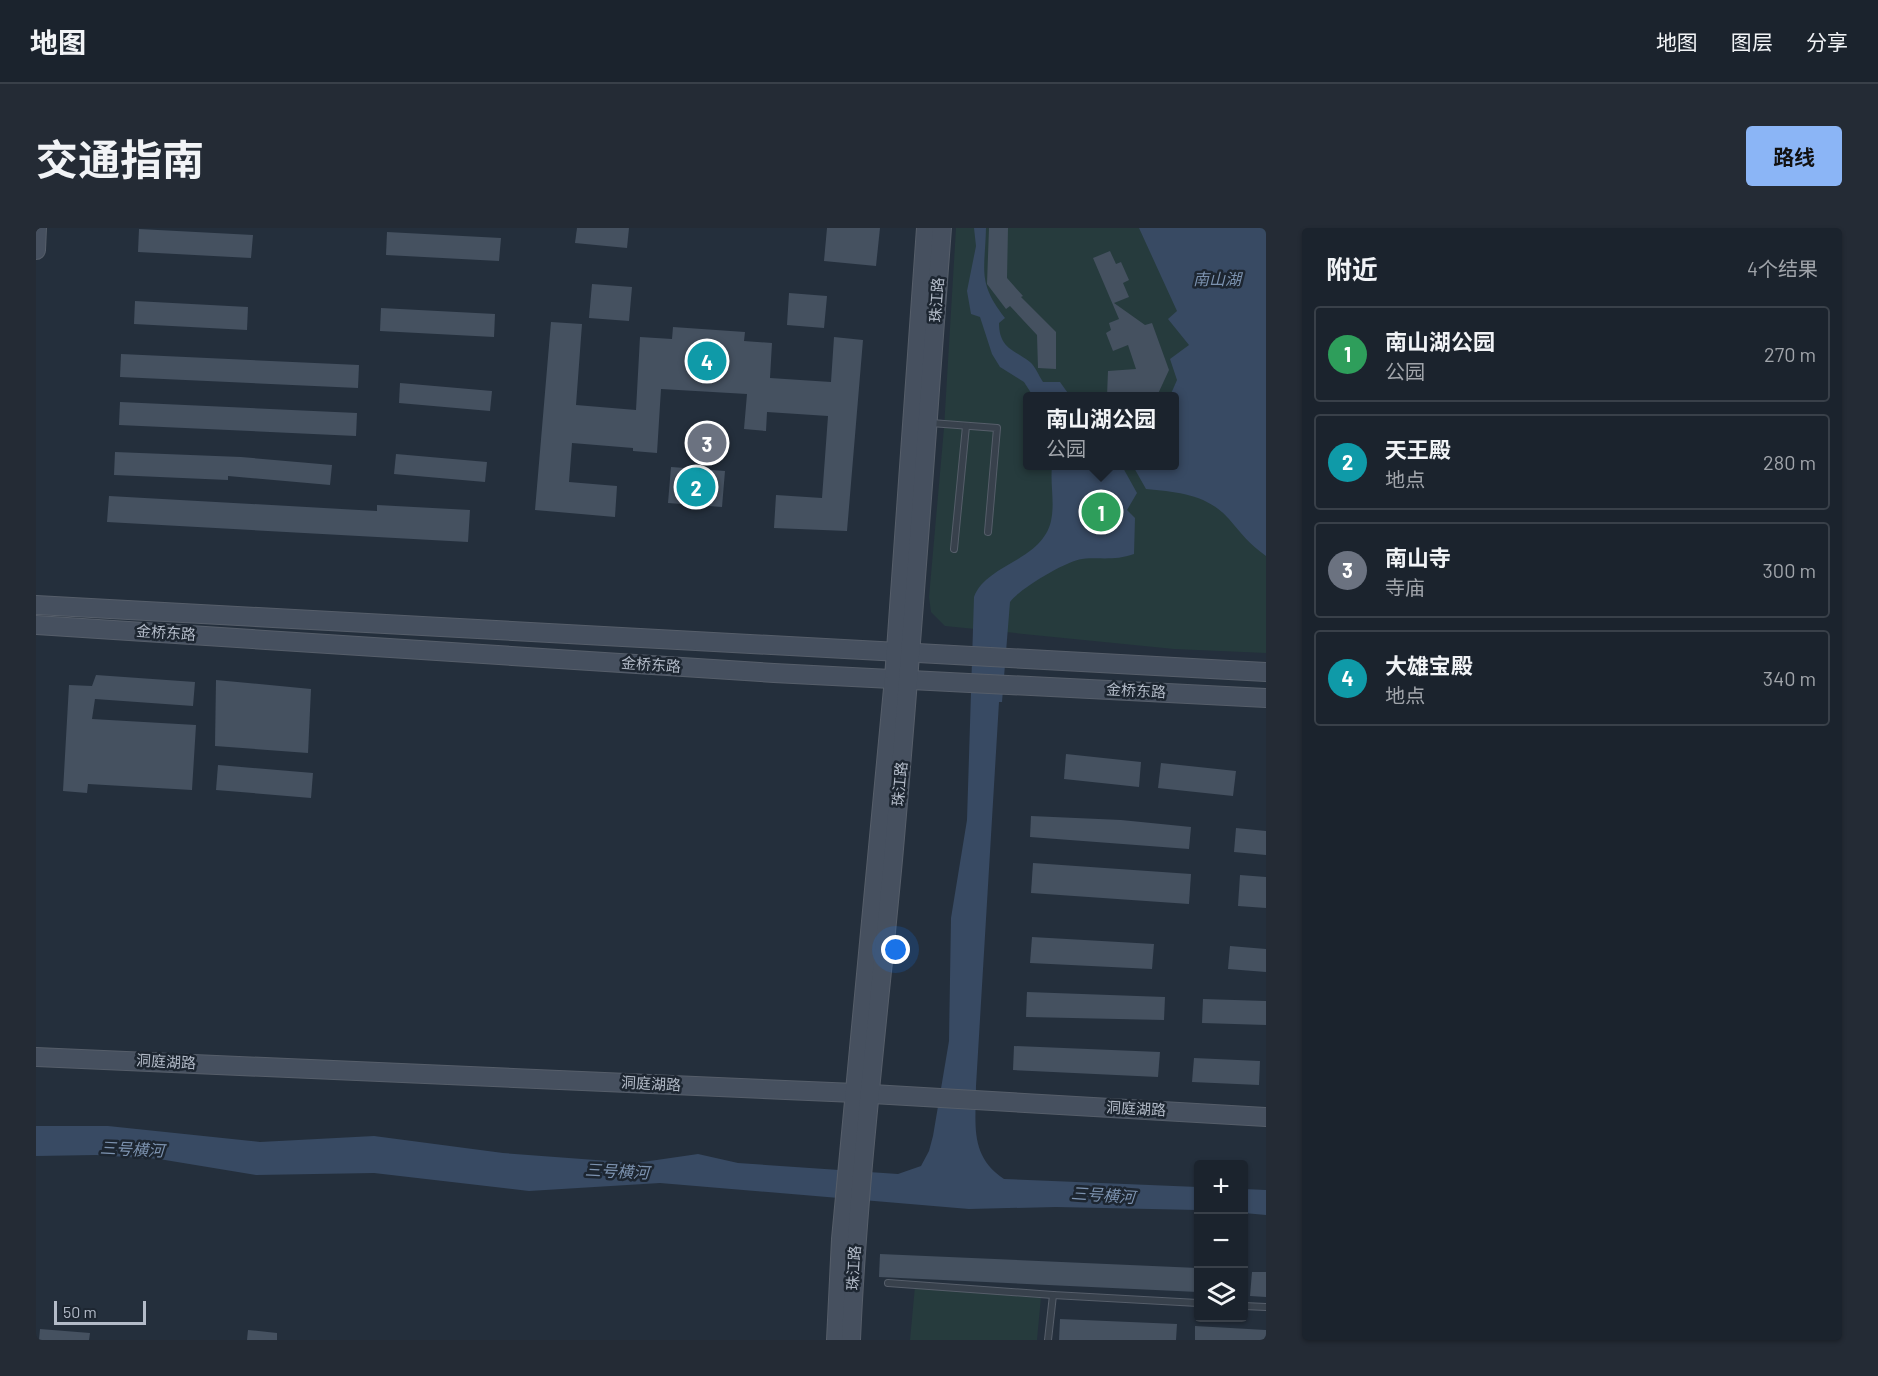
<!DOCTYPE html>
<html lang="zh">
<head>
<meta charset="utf-8">
<style>
  :root { --surface:#1b232d; --page:#242b35; --text:#f1f3f6; --muted:#a0a4aa; --line:#394049; --accent:#8bb5f6 }
  body { margin:0; font-family:Barlow,"Noto Sans SC",sans-serif; background:var(--page); color:var(--text) }
  .controls { position:absolute; right:18px; bottom:18px; display:grid; overflow:hidden; border-radius:6px; box-shadow:0 2px 4px #0004 }
  .controls button { width:54px; height:54px; display:grid; place-items:center; padding:0; border:0; border-bottom:2px solid var(--line); background:var(--surface); color:var(--text); font:30px sans-serif }
  .scale { position:absolute; left:18px; bottom:15px; width:92px; box-sizing:border-box; padding-left:6px; border:3px solid #b3bbc8; border-top:0; font-size:16px; line-height:21px; white-space:nowrap; color:#b3bbc8; -webkit-text-stroke:4px #1d2631; paint-order:stroke }
  .you { position:absolute; left:860px; top:722px; width:21px; height:21px; margin:-15px; border:4px solid #fff; border-radius:50%; background:#1a73e8; box-shadow:0 0 0 9px #1a73e833 }
  .badge { display:grid; place-items:center; width:39px; height:39px; border-radius:50%; background:var(--accent); color:#fff; font-size:20px; font-weight:700 }
  .pin { position:absolute; translate:-50% -50%; border:3px solid #fff; box-shadow:0 2px 6px #0006 }
  .popup { position:absolute; left:987px; top:164px; width:156px; height:78px; box-sizing:border-box; display:grid; place-content:center; border-radius:6px; background:var(--surface); filter:drop-shadow(0 2px 4px #0005); font-size:20px; white-space:nowrap; color:var(--muted) }
  .popup b { font-size:22px; color:var(--text) }
  .popup::after { content:''; position:absolute; left:50%; top:100%; margin-left:-12px; border:12px solid transparent; border-top-color:var(--surface) }
  .list { margin:0; padding:0; list-style:none }
  h2 { display:flex; justify-content:space-between; align-items:center; height:78px; margin:0; padding:0 24px; font-size:26px }
  h2 small { font-size:20px; font-weight:400; color:var(--muted) }
  .list li { display:grid; grid-template-columns:39px 1fr auto; gap:18px; align-items:center; box-sizing:border-box; height:96px; margin:0 12px 12px; padding:0 12px; border:2px solid var(--line); border-radius:6px }
  .list b { display:block; font-size:22px; white-space:nowrap }
  .list p { margin:0; font-size:20px; white-space:nowrap; color:var(--muted) }
  .list em { font-size:20px; font-style:normal; color:var(--muted) }
  .icon { flex:none; width:33px; height:33px; fill:none; stroke:currentColor; stroke-width:2; stroke-linecap:round; stroke-linejoin:round }
  .map { position:relative; flex:none; width:1230px; height:1112px; overflow:hidden; border-radius:6px }
  header { display:flex; align-items:center; gap:36px; box-sizing:border-box; height:84px; padding:0 30px; background:var(--surface); border-bottom:2px solid var(--line) }
  header strong { font-size:28px }
  nav { display:flex; gap:33px; margin-inline-start:auto; font-size:21px }
  .intro { display:flex; align-items:center; justify-content:space-between; box-sizing:border-box; height:144px; padding:0 36px }
  h1 { margin:0; font-size:42px }
  .button { padding:15px 27px; border-radius:6px; background:var(--accent); color:#111; font-size:21px; font-weight:700 }
  main { display:flex; gap:36px; padding:0 36px }
  aside { flex:1; background:var(--surface); border-radius:6px; box-shadow:0 2px 4px #0004 }
  .map>svg:first-child { display:block }
  .green { fill:#263b3d; fill-rule:evenodd }
  .water { fill:#384a63 }
  .building { fill:#455160 }
  .lines { fill:none; stroke-linecap:round; stroke-linejoin:round }
  .lane-casing { stroke:#565e6a; stroke-width:8 }
  .secondary-casing { stroke:#565e6a; stroke-width:20 }
  .lane { stroke:#38414c; stroke-width:6 }
  .secondary { stroke:#46505f; stroke-width:18 }
  .labels { text-anchor:middle; stroke-width:5; stroke-linejoin:round; paint-order:stroke }
  .street-label { font-size:15px; fill:#b3bbc8; stroke:#1d2631 }
  .water-label { font-size:16px; font-style:italic; fill:#7c92af; stroke:#1d2631 }
</style>
</head>
<body>
<header>
<strong>地图</strong>
<nav><a>地图</a><a>图层</a><a>分享</a></nav>
</header>
<div class="intro"><h1>交通指南</h1><a class="button">路线</a></div>
<main>
<div class="map">
<svg width="1230" height="1112" viewBox="0 0 1230 1112">
  <rect width="100%" height="100%" fill="#242f3c"/>
  <!-- green -->
  <g class="green">
    <path d="M 920,0 L 1230,0 L 1230,425 L 1138,421 L 909,398 L 895,384 L 893,369 L 908,200 ZM 992,168 L 1138,168 L 1138,238 L 992,238 Z"/>
    <polygon points="879,1058 1005,1069 1001,1112 874,1112"/>
  </g>
  <!-- water -->
  <g class="water">
    <path d="M 938,0 L 950,0 C 949,43 941,54 969,90 L 963,95 C 963,120 978,122 994,134 C 999,138 1003,148 1007,154 L 1024,154 L 1034,168 L 997,168 L 988,154 L 964,139 L 956,126 L 944,89 L 935,86 L 931,63 L 940,18 Z"/>
    <path d="M 1103,0 L 1230,0 L 1230,328 C 1213,316 1206,306 1193,291 C 1171,266 1141,264 1110,261 L 1097,238 L 1138,238 L 1138,168 L 1134,168 L 1141,152 L 1134,131 L 1153,117 L 1132,91 L 1141,83 Z"/>
    <path d="M 1016,238 L 1086,238 L 1101,265 L 1091,282 L 1099,290 L 1098,326 C 1079,333 1065,329 1046,331 C 1030,333 983,361 974,374 L 966,474 L 963,474 L 940,858 C 940,896 933,928 968,951 L 1162,959 L 1162,982 L 1020,979 L 933,981 L 624,955 L 493,963 L 338,945 L 220,947 L 123,931 L 60,927 L 0,928 L 0,898 L 72,898 L 224,914 L 338,908 L 467,925 L 600,935 L 662,926 L 702,935 L 862,946 L 885,938 L 893,923 L 897,908 L 913,813 L 915,690 L 931,592 L 938,369 C 950,336 1006,333 1015,293 C 1019,275 1014,256 1016,238 Z"/>
    <polygon points="1208,961 1230,962 1230,987 1208,985"/>
  </g>
  <!-- building -->
  <g class="building">
    <polygon points="541,0 593,0 591,20 539,15"/>
    <polygon points="791,0 844,0 840,38 788,33"/>
    <polygon points="953,0 972,0 971,50 987,68 985,69 1020,104 1020,141 1002,140 1001,107 974,78 970,81 951,56"/>
    <polygon points="103,1 217,7 215,30 102,24"/>
    <polygon points="351,4 465,10 463,33 350,27"/>
    <polygon points="1074,23 1080,36 1085,34 1093,52 1087,55 1093,69 1078,75 1109,97 1116,95 1133,142 1121,168 1071,168 1072,143 1100,141 1092,117 1077,123 1070,105 1075,102 1073,95 1083,91 1057,30"/>
    <polygon points="556,56 596,59 593,93 553,90"/>
    <polygon points="753,65 791,68 788,100 751,97"/>
    <polygon points="99,73 212,79 211,102 98,96"/>
    <polygon points="345,80 459,86 458,109 344,103"/>
    <polygon points="515,94 546,96 540,177 600,182 604,109 636,111 637,99 709,104 708,113 736,115 734,150 795,154 798,109 827,112 811,303 738,300 740,267 786,270 792,188 731,184 730,203 708,201 711,166 625,161 621,225 597,223 597,220 536,215 533,254 581,258 579,289 499,282"/>
    <polygon points="85,126 323,137 322,160 84,149"/>
    <polygon points="364,155 456,163 454,183 363,175"/>
    <polygon points="84,174 321,185 320,208 83,197"/>
    <polygon points="79,224 205,229 296,237 294,257 192,248 192,252 78,247"/>
    <polygon points="360,226 451,234 449,254 358,246"/>
    <polygon points="635,239 689,243 686,279 632,275"/>
    <polygon points="73,268 341,283 341,277 434,282 432,314 71,294"/>
    <polygon points="60,447 159,454 157,478 59,471 56,491 160,497 156,562 52,556 51,565 27,563 33,457 56,458"/>
    <polygon points="180,452 275,461 272,525 179,518"/>
    <polygon points="1030,526 1105,534 1103,559 1028,551"/>
    <polygon points="1125,535 1200,543 1197,568 1122,560"/>
    <polygon points="182,537 277,545 275,570 180,562"/>
    <polygon points="995,588 1085,592 1155,599 1153,621 994,609"/>
    <polygon points="1200,600 1230,603 1230,627 1198,624"/>
    <polygon points="997,635 1155,646 1153,676 995,665"/>
    <polygon points="1204,647 1230,649 1230,680 1202,678"/>
    <polygon points="996,709 1118,716 1116,741 994,735"/>
    <polygon points="1194,718 1230,721 1230,744 1192,741"/>
    <polygon points="991,764 1129,769 1128,792 990,789"/>
    <polygon points="1167,771 1230,773 1230,797 1166,795"/>
    <polygon points="978,818 1124,824 1122,849 977,842"/>
    <polygon points="1158,830 1224,833 1223,857 1156,854"/>
    <polygon points="844,1026 1162,1040 1162,1064 843,1049"/>
    <polygon points="1216,1044 1230,1044 1230,1069 1214,1068"/>
    <polygon points="1024,1091 1141,1096 1140,1112 1023,1112"/>
    <polygon points="1159,1098 1230,1102 1230,1112 1159,1112"/>
    <polygon points="4,1101 54,1105 53,1112 3,1112"/>
    <polygon points="212,1102 241,1105 241,1112 211,1112"/>
  </g>
  <g class="lines">
    <!-- lane casing -->
    <g class="lane-casing">
      <g id="lane">
        <polyline points="895,195 961,200 952,304"/>
        <polyline points="918,321 930,198"/>
        <polyline points="852,1055 1017,1067"/>
        <polyline points="1208,1078 1230,1079"/>
        <polyline points="1012,1112 1017,1067 1162,1075"/>
      </g>
    </g>
    <!-- secondary casing -->
    <g class="secondary-casing">
      <g id="secondary">
        <polyline points="0,22 1,0"/>
        <polyline points="0,377 1230,444"/>
        <polyline points="0,397 738,445 1230,470"/>
        <polyline points="0,829 819,865 1230,889"/>
        <polyline points="800,1112 805,1011 858,450 890,0"/>
        <path d="M 815,1112 C 822,952 842,792 857,632 C 876,421 890,211 906,0"/>
      </g>
    </g>
    <!-- lane -->
    <use href="#lane" class="lane"/>
    <!-- secondary -->
    <use href="#secondary" class="secondary"/>
  </g>
  <g class="labels">
    <!-- street labels -->
    <g class="street-label">
      <text transform="translate(901 72) rotate(-86)" y="5">珠江路</text>
      <text transform="translate(130 405) rotate(4)" y="5">金桥东路</text>
      <text transform="translate(615 437) rotate(4)" y="5">金桥东路</text>
      <text transform="translate(1100 463) rotate(3)" y="5">金桥东路</text>
      <text transform="translate(864 556) rotate(-85)" y="5">珠江路</text>
      <text transform="translate(130 834) rotate(3)" y="5">洞庭湖路</text>
      <text transform="translate(615 856) rotate(3)" y="5">洞庭湖路</text>
      <text transform="translate(1100 881) rotate(3)" y="5">洞庭湖路</text>
      <text transform="translate(818 1040) rotate(-87)" y="5">珠江路</text>
    </g>
    <!-- water labels -->
    <g class="water-label">
      <text x="1181" y="57">南山湖</text>
      <text transform="translate(96 921) rotate(3)" y="6">三号横河</text>
      <text transform="translate(581 943) rotate(3)" y="6">三号横河</text>
      <text transform="translate(1067 967) rotate(4)" y="6">三号横河</text>
    </g>
  </g>
</svg>
<div class="controls">
<button>+</button>
<button>−</button>
<button><svg class="icon" aria-label="layers" viewBox="0 0 24 24"><path d="M12 4l9 5-9 5-9-5zM3 14l9 5 9-5"/></svg></button>
</div>
<div class="scale">50 m</div>
<div class="you"></div>
<div class="pin badge" style="left:1065px;top:284px;background:#2e9e5b">1</div>
<div class="popup"><b>南山湖公园</b>公园</div>
<div class="pin badge" style="left:660px;top:259px;background:#0f9aa8">2</div>
<div class="pin badge" style="left:671px;top:215px;background:#6b7280">3</div>
<div class="pin badge" style="left:671px;top:133px;background:#0f9aa8">4</div>
</div>
<aside>
<h2>附近<small>4个结果</small></h2>
<ul class="list">
<li><span class="badge" style="background:#2e9e5b">1</span><div><b>南山湖公园</b><p>公园</p></div><em>270 m</em></li>
<li><span class="badge" style="background:#0f9aa8">2</span><div><b>天王殿</b><p>地点</p></div><em>280 m</em></li>
<li><span class="badge" style="background:#6b7280">3</span><div><b>南山寺</b><p>寺庙</p></div><em>300 m</em></li>
<li><span class="badge" style="background:#0f9aa8">4</span><div><b>大雄宝殿</b><p>地点</p></div><em>340 m</em></li>
</ul>
</aside>
</main>
</body>
</html>
